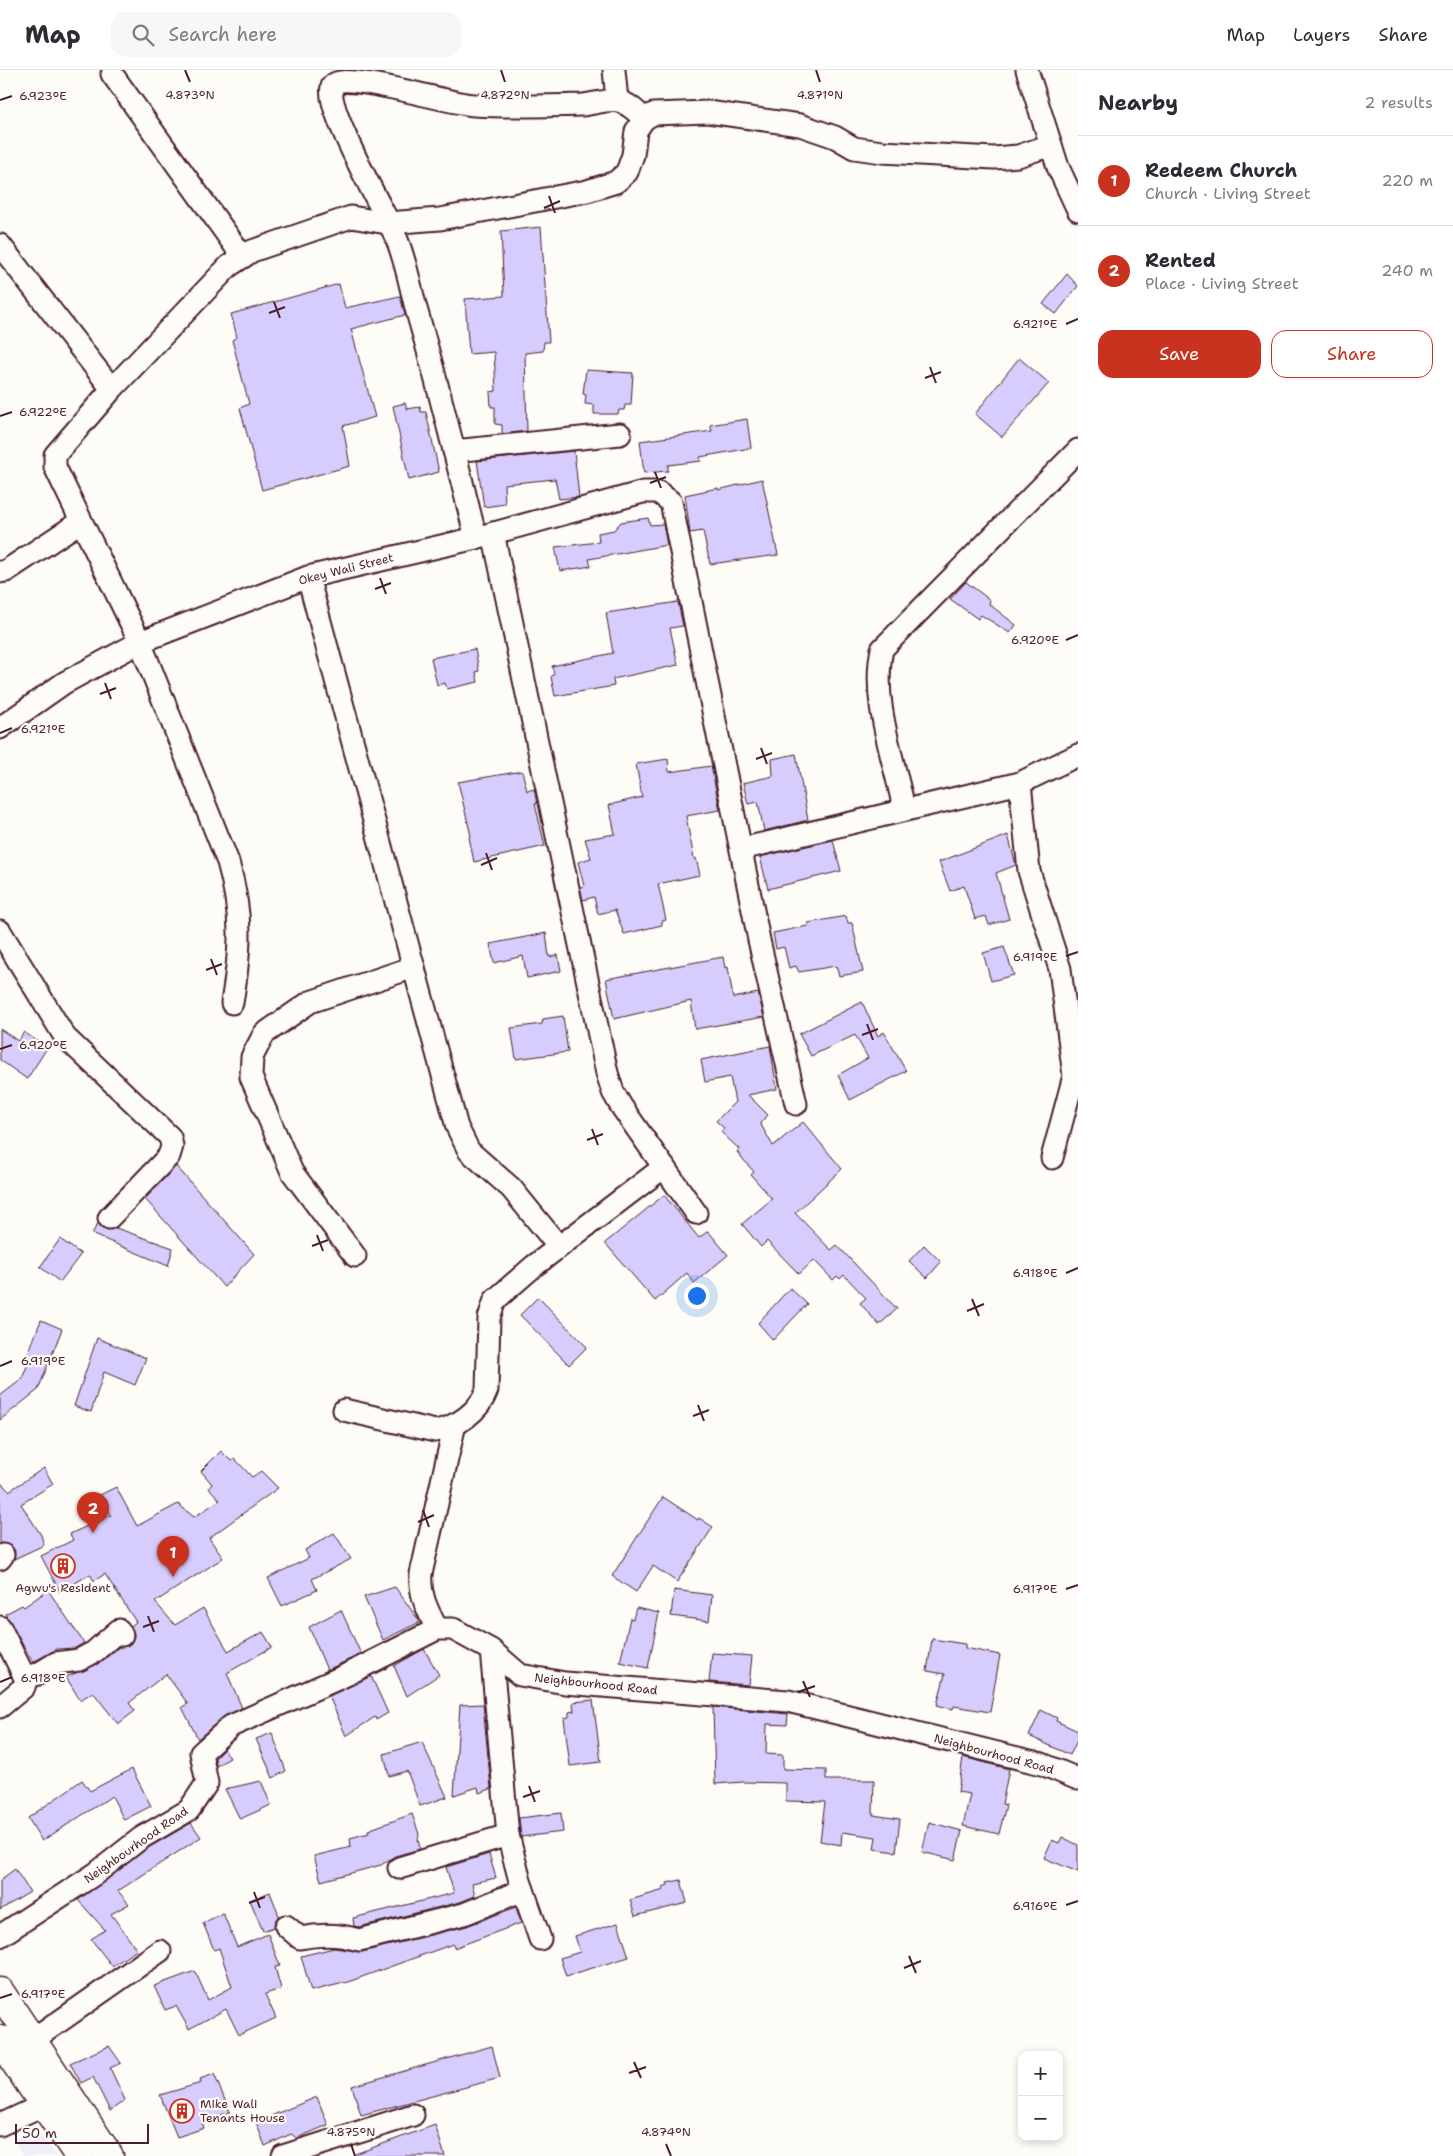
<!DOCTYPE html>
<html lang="en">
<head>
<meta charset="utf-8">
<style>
  :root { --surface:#fff; --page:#f7f7f7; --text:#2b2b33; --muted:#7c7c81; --line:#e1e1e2; --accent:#c8321e }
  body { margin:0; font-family:"Shantell Sans",sans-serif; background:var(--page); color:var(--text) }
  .controls { position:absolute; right:15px; bottom:15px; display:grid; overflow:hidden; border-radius:10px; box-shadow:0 2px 8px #0003 }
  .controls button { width:45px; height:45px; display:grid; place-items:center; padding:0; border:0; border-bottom:1px solid var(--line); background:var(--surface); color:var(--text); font:25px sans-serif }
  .scale { position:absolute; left:15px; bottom:12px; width:134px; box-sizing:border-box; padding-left:5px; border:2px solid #4a1f2b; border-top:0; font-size:14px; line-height:18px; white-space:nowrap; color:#4a1f2b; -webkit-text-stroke:4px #fdfcf7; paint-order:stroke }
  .you { position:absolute; left:696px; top:1225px; width:18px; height:18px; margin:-12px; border:4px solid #fff; border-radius:50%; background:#1a73e8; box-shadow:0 0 0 8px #1a73e833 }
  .badge { display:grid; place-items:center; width:32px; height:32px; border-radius:50%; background:var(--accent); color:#fff; font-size:16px; font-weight:700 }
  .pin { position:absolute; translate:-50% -41px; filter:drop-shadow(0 1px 2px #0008) }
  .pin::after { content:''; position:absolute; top:26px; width:18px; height:15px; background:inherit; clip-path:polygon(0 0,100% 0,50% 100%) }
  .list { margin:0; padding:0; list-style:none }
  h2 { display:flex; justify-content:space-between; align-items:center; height:65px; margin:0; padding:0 20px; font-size:21px }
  h2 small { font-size:16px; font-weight:400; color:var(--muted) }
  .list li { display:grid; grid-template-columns:32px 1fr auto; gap:15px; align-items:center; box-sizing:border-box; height:90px; padding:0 20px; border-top:1px solid var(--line) }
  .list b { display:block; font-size:19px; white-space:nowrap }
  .list p { margin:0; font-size:16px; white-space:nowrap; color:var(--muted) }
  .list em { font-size:16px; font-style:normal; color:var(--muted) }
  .actions { display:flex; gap:10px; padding:15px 20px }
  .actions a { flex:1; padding:11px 0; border:1px solid var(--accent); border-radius:15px; text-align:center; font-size:18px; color:var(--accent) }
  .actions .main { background:var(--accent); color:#fff }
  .icon { flex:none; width:28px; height:28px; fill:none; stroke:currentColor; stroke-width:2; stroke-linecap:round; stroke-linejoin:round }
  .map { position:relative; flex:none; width:1078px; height:2086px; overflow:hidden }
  header { display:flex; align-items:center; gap:30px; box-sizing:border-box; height:70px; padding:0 25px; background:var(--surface); border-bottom:1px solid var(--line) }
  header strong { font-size:24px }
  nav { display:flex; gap:28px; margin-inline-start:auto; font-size:18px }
  .search { width:350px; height:45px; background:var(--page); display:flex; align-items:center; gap:12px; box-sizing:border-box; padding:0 18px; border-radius:15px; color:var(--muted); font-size:19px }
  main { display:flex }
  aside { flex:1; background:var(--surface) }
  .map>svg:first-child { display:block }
  .built { fill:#f2eef9 }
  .building { fill:#d7ccfe; stroke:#4a1f2b }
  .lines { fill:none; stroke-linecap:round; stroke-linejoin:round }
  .minor-casing { stroke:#4a1f2b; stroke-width:25 }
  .secondary-casing { stroke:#4a1f2b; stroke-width:31 }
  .minor { stroke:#fdfcf7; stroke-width:21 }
  .secondary { stroke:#fdfcf7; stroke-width:28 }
  .ticks { fill:none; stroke:#4a1f2b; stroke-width:2 }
  .labels { text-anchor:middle; stroke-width:4.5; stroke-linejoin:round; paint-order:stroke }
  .street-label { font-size:12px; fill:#4a1f2b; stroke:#fdfcf7 }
  .poi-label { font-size:12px; fill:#4a1f2b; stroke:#fdfcf7 }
  .ticks-label { font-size:12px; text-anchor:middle; fill:#4a1f2b; stroke:#fdfcf7; stroke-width:4.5; stroke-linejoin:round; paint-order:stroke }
</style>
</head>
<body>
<header>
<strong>Map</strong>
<div class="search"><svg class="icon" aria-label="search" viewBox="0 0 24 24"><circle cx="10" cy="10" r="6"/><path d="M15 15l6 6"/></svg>Search here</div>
<nav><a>Map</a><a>Layers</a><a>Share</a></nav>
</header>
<main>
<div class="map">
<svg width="1078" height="2086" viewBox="0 0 1078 2086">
  <rect width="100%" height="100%" fill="#fdfcf7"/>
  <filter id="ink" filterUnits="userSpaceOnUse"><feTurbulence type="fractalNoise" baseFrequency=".02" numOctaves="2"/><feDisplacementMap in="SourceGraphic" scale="10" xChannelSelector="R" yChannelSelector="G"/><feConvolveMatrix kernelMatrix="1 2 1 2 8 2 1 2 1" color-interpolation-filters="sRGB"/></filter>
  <g filter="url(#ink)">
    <!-- built -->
    <polygon class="built" points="38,2060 53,2081 56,2086 23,2086 13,2069"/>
    <!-- building -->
    <g class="building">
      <polygon points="541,157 549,272 544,272 543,281 525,283 527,361 502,364 502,355 495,354 495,337 491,337 490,322 496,321 494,282 469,284 465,229 504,226 501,161"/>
      <polygon points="1067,204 1078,216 1056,244 1043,234"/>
      <polygon points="339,214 345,238 400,226 405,245 351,259 375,347 343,356 350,396 262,420 240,338 249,334 232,270 237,267 231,244"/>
      <polygon points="1019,288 1049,313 1002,367 975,344"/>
      <polygon points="586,300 633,303 631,335 625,335 624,340 619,340 618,344 594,344 594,335 585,334 586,325 583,324"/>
      <polygon points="405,333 407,339 420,337 421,342 426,342 439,402 409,410 393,336"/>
      <polygon points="747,349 751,378 700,387 701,391 668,395 668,401 644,403 640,371 712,361 710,355"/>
      <polygon points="574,381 579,427 559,429 555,409 504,414 505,434 484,437 477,391"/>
      <polygon points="762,409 778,485 710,494 703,461 690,463 685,425 718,418 718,420"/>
      <polygon points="648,448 650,455 663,454 667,475 589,489 591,496 560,501 555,477 599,472 598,463 614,460 621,452"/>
      <polygon points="966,512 990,530 989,534 1016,555 1010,563 981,545 978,549 950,529"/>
      <polygon points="678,532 683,556 670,558 678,595 613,609 614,616 555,626 551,607 554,604 552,596 613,583 606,543"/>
      <polygon points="475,579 479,601 476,602 478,612 447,619 445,613 437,615 431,588"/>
      <polygon points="796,684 808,750 764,761 758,732 748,734 743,713 773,706 772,689"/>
      <polygon points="668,689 669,702 711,696 720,740 686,746 694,789 696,788 700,805 658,814 666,850 662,851 662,855 624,864 615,840 598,844 594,827 583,830 580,817 584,816 578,792 591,788 585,769 615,764 609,735 642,727 636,694"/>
      <polygon points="522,701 527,721 534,719 537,734 535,734 545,776 474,792 469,767 471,766 458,712"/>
      <polygon points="1008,765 1016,795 996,803 1009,849 989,855 986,846 975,849 964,816 950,821 939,792"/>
      <polygon points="833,770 841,801 768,819 760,787"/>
      <polygon points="846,846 848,853 852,853 863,902 839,906 836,896 799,902 796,896 789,898 784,877 776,879 773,863 808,856 808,853"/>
      <polygon points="546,863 549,887 558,885 561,901 527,908 523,886 494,893 490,874"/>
      <polygon points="1004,877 1014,905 991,911 983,883"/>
      <polygon points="723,887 725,898 728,897 733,928 758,923 764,947 695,959 691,931 614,949 606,909"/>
      <polygon points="862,932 878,966 884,962 906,1001 850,1030 838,1005 868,988 855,965 811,986 799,964"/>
      <polygon points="563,946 568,982 516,989 511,958 542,954 543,949"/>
      <polygon points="0,959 18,971 24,962 47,978 27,1009 0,990"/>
      <polygon points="770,976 777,1019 748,1025 768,1045 760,1053 773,1076 803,1052 842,1099 795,1143 831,1180 837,1175 897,1239 879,1255 860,1233 866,1228 844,1205 840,1209 837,1206 833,1210 814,1190 799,1204 767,1171 761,1177 742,1154 772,1129 751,1105 754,1102 737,1082 739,1079 721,1062 724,1058 716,1051 735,1032 730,1007 705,1012 701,990"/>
      <polygon points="176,1096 254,1184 224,1217 145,1129"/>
      <polygon points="664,1125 699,1168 708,1161 728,1185 694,1213 687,1203 655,1231 605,1173"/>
      <polygon points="98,1153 106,1160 116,1158 173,1178 168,1196 92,1164"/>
      <polygon points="60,1169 81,1184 60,1212 40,1197"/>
      <polygon points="924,1175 941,1192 927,1208 909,1191"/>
      <polygon points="790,1218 807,1234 773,1270 758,1253"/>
      <polygon points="538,1227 587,1277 569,1295 520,1245"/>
      <polygon points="41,1250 62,1259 38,1320 0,1350 0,1326 22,1309 30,1288 27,1286"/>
      <polygon points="97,1268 146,1288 135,1315 104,1302 91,1342 74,1336"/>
      <polygon points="221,1381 231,1391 235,1389 252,1407 261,1401 278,1418 209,1468 223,1488 155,1532 175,1555 203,1538 228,1581 263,1562 272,1577 227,1603 242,1638 223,1647 198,1669 182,1637 188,1634 166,1604 129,1633 135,1641 118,1654 93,1622 80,1630 66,1607 100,1593 119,1577 129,1575 134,1565 131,1556 136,1552 105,1504 94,1511 90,1504 60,1522 41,1486 73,1470 70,1464 111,1445 100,1425 116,1417 137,1456 178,1434 194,1447 220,1430 209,1418 212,1414 201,1401"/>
      <polygon points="44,1398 53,1414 21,1434 41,1465 44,1475 14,1489 15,1481 11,1475 0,1473 0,1412 9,1421"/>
      <polygon points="663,1427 698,1450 699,1448 713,1457 677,1512 653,1496 636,1522 612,1506"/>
      <polygon points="334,1463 351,1489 312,1509 317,1520 282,1536 268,1508 309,1488 305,1480"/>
      <polygon points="395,1517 420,1552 383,1570 364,1527"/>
      <polygon points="48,1520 84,1573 75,1578 57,1579 33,1592 5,1544 22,1535 24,1537"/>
      <polygon points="674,1520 712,1525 709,1551 671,1546"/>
      <polygon points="636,1538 659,1543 648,1598 620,1592 630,1548 633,1549"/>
      <polygon points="341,1540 361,1584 327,1600 309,1557"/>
      <polygon points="932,1569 965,1574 965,1578 1000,1585 990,1642 954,1636 953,1639 937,1635 945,1604 927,1601"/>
      <polygon points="424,1579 439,1605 407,1626 394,1596"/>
      <polygon points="712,1583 752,1586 749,1615 709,1612"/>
      <polygon points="371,1606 388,1643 376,1650 375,1647 346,1666 329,1626"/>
      <polygon points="593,1630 601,1692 570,1696 564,1648 569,1647 569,1642 574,1641 573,1632"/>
      <polygon points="483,1634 491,1719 479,1723 478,1717 454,1725 460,1635"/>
      <polygon points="713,1637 788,1644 787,1655 767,1654 766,1684 783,1685 783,1699 826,1700 826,1710 874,1710 873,1745 900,1749 896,1782 874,1779 876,1767 842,1762 841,1775 820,1771 825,1732 786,1731 786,1713 743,1712 715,1714"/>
      <polygon points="1041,1640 1057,1648 1056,1651 1078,1661 1078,1669 1070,1685 1029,1666"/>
      <polygon points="272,1663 286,1701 273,1708 256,1669"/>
      <polygon points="422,1672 447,1727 420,1736 407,1701 389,1706 384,1684"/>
      <polygon points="224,1679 230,1688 216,1696 215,1688"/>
      <polygon points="963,1687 1009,1699 1002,1734 1006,1735 999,1764 963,1756 970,1724 958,1722"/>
      <polygon points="132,1699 151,1736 124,1750 112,1726 42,1771 28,1748 82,1710 90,1721"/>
      <polygon points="261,1711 271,1735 240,1749 225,1719"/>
      <polygon points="561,1743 563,1762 521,1767 519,1748"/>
      <polygon points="412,1744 419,1764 418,1769 420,1779 395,1786 381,1795 321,1811 314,1786 351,1777 350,1768 369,1763 368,1760"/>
      <polygon points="929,1752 962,1761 955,1790 922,1782"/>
      <polygon points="191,1753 201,1767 118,1821 129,1834 111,1844 137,1880 112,1896 91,1869 105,1860 78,1830 148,1778"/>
      <polygon points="1062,1767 1078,1775 1078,1802 1044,1788 1052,1770 1059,1773"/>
      <polygon points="489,1784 496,1808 472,1813 475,1826 460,1832 359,1857 354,1856 353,1848 454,1823 446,1797"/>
      <polygon points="15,1799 30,1822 0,1840 0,1810"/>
      <polygon points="681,1810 687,1833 635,1846 630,1830 664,1820 663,1817 668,1815 667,1813"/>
      <polygon points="270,1822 279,1846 274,1857 263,1861 250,1830"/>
      <polygon points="516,1837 521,1853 454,1878 453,1874 348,1912 311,1921 301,1886 334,1878 362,1882 467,1856"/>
      <polygon points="223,1843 237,1877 268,1864 280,1896 275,1897 281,1919 265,1924 276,1948 239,1965 226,1939 189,1959 176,1936 165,1940 154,1916 195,1901 208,1930 232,1917 219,1878 214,1880 203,1853"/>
      <polygon points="618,1853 629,1887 566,1906 560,1888 580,1882 575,1866"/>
      <polygon points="109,1976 121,1993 110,1998 125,2030 110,2041 93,2007 81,2013 70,1993"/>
      <polygon points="492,1976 500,2008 361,2045 352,2016"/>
      <polygon points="214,2004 230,2042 202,2052 204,2058 177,2067 160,2025 201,2013 200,2009"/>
      <polygon points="317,2027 328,2055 297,2068 291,2064 265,2076 256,2052"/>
      <polygon points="435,2055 445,2086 355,2086 355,2084"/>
    </g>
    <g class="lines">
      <!-- minor casing -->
      <g class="minor-casing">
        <g id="minor">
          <polyline points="614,0 617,30"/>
          <polyline points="1027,0 1058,97 1078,140"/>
          <polyline points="112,4 243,187"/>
          <polyline points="0,175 112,319"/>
          <polyline points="454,381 620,364"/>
          <polyline points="493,463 607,1003 613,1022 621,1036 696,1143"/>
          <path d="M 476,468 C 457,393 439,317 417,242 C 410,217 406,189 395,165 C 386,145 320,30 333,15 C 346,1 450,34 474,35 C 510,37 546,36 582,35 C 593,34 608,29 618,31 C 628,33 637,42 644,49"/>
          <polyline points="0,502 6,501 80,452"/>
          <polyline points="308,507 457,1057 469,1081 511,1118 559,1177"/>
          <polyline points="0,658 64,613 140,572 308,507 476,468 643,422 658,422 671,432 759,870 796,1034"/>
          <polyline points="1020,713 1029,801 1060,899 1074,1006 1052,1088"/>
          <path d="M 904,739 C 894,688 871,631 882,579 L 1078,380"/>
          <polyline points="741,779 1020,713 1078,685"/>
          <polyline points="0,861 65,967 170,1067 172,1076 169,1086 109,1148"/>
          <path d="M 232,933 C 241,878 243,846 228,792 L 140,572 L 55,397 L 55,385 L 112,319 L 229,196 L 252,181 L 351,147 L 387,153 L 440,149 L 587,121 L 616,112 L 627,102 L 633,85 L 636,61 L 644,49 L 653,44 L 708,42 L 800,55 L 835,67 L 854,78 L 882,82 L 994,88 L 1018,86 L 1051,75"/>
          <polyline points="355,1186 292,1102 251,1007 252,987 264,964 310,932 414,897"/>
          <path d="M 344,1340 L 435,1361 C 456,1358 480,1341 487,1320 L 489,1248 L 495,1230 L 534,1196 L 664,1097"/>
          <polyline points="0,1489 3,1485"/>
          <polyline points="0,1557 26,1610 24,1617 0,1637"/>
          <path d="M 437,1559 C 428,1541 419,1525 421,1504 L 455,1354"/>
          <polyline points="491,1580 508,1765 520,1811 540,1869"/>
          <polyline points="25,1607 38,1604 56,1593 79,1590 94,1582 119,1560 122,1565"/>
          <polyline points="399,1798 508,1765"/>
          <path d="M 286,1856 L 300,1868 C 320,1864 339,1864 359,1870 L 464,1844 L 523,1820"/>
          <polyline points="0,1866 95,1804 141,1768 189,1740 207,1713 201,1683 231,1656 344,1606 437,1559 453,1559 491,1580 520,1605 565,1613 788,1631 1042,1694 1078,1709"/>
          <polyline points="33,1970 160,1881"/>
          <polyline points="0,2055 45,2034"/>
          <polyline points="283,2086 413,2045"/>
        </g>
      </g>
      <!-- secondary casing -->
      <g class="secondary-casing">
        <g id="secondary">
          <polyline points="0,1922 109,2086"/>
          <polyline points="0,1970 79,2086"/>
        </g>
      </g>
      <!-- minor -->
      <use href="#minor" class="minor"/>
      <!-- secondary -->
      <use href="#secondary" class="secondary"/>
    </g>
  </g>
  <!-- ticks -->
  <path class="ticks" d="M 185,0 L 190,12M 501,0 L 505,12M 816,0 L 820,12M 0,30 L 12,26M 549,126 L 555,143M 544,138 L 560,131M 274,232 L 280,248M 269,243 L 285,237M 1066,254 L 1078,249M 930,297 L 936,313M 925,308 L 941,302M 0,346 L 12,342M 655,402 L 661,418M 650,413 L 666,407M 380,508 L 386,524M 375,519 L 391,513M 1066,570 L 1078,565M 105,613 L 111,629M 100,624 L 116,618M 0,663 L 12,658M 761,678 L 767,694M 756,689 L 772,683M 486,783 L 492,800M 481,795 L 497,788M 1066,886 L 1078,882M 211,889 L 217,905M 206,900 L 222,894M 867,954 L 873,970M 862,965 L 878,959M 0,979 L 12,975M 592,1059 L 598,1075M 587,1070 L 603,1064M 317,1165 L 323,1181M 312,1176 L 328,1170M 1066,1203 L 1078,1198M 972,1229 L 979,1246M 967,1241 L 984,1234M 0,1296 L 12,1291M 698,1335 L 704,1351M 693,1346 L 709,1340M 423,1440 L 429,1457M 418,1452 L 434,1445M 1066,1519 L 1078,1515M 148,1546 L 154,1562M 143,1557 L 159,1551M 803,1611 L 810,1627M 0,1612 L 12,1607M 798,1622 L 815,1616M 529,1716 L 535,1732M 523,1727 L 540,1721M 254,1822 L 260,1838M 249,1833 L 265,1827M 1066,1835 L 1078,1831M 909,1886 L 916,1903M 904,1898 L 921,1891M 0,1928 L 12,1924M 634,1992 L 641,2008M 629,2003 L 646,1997M 351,2074 L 355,2086M 666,2074 L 671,2086"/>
  <!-- icons -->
  <defs>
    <g id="building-ring" transform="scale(1.25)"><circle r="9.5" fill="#fdfcf7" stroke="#c8321e" stroke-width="1.5"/><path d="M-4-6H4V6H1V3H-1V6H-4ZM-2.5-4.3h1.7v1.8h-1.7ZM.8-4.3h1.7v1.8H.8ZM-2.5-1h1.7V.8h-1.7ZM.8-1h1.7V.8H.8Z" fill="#c8321e"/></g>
  </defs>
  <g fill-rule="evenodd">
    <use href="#building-ring" x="63" y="1496"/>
    <use href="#building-ring" x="182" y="2041"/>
  </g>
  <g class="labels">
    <!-- street labels -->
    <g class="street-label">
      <text transform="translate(346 499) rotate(-14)" y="4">Okey Wali Street</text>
      <text transform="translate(596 1614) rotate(6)" y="4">Neighbourhood Road</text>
      <text transform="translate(994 1684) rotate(15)" y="4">Neighbourhood Road</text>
      <text transform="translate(136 1775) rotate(-35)" y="4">Neighbourhood Road</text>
    </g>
    <!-- poi labels -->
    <g class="poi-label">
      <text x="63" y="1522">Agwu's Resident</text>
      <text x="200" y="2038" text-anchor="start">Mike Wali<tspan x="200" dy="14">Tenants House</tspan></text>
    </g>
  </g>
  <g class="ticks-label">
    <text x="190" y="29">4.873°N</text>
    <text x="505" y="29">4.872°N</text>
    <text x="820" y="29">4.871°N</text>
    <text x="43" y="30">6.923°E</text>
    <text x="1035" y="258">6.921°E</text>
    <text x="43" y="346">6.922°E</text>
    <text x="1035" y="574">6.920°E</text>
    <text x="43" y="663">6.921°E</text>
    <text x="1035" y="891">6.919°E</text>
    <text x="43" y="979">6.920°E</text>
    <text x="1035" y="1207">6.918°E</text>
    <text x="43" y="1295">6.919°E</text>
    <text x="1035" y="1523">6.917°E</text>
    <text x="43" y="1612">6.918°E</text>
    <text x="1035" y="1840">6.916°E</text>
    <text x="43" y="1928">6.917°E</text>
    <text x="351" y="2066">4.875°N</text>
    <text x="666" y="2066">4.874°N</text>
  </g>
</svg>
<div class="controls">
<button>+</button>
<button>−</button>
</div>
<div class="scale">50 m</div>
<div class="you"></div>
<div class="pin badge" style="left:173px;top:1507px">1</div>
<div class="pin badge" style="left:93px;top:1463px">2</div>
</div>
<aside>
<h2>Nearby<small>2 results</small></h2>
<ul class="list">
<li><span class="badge">1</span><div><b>Redeem Church</b><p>Church · Living Street</p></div><em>220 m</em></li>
<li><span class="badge">2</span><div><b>Rented</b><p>Place · Living Street</p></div><em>240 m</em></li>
</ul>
<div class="actions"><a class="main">Save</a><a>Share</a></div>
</aside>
</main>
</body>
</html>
